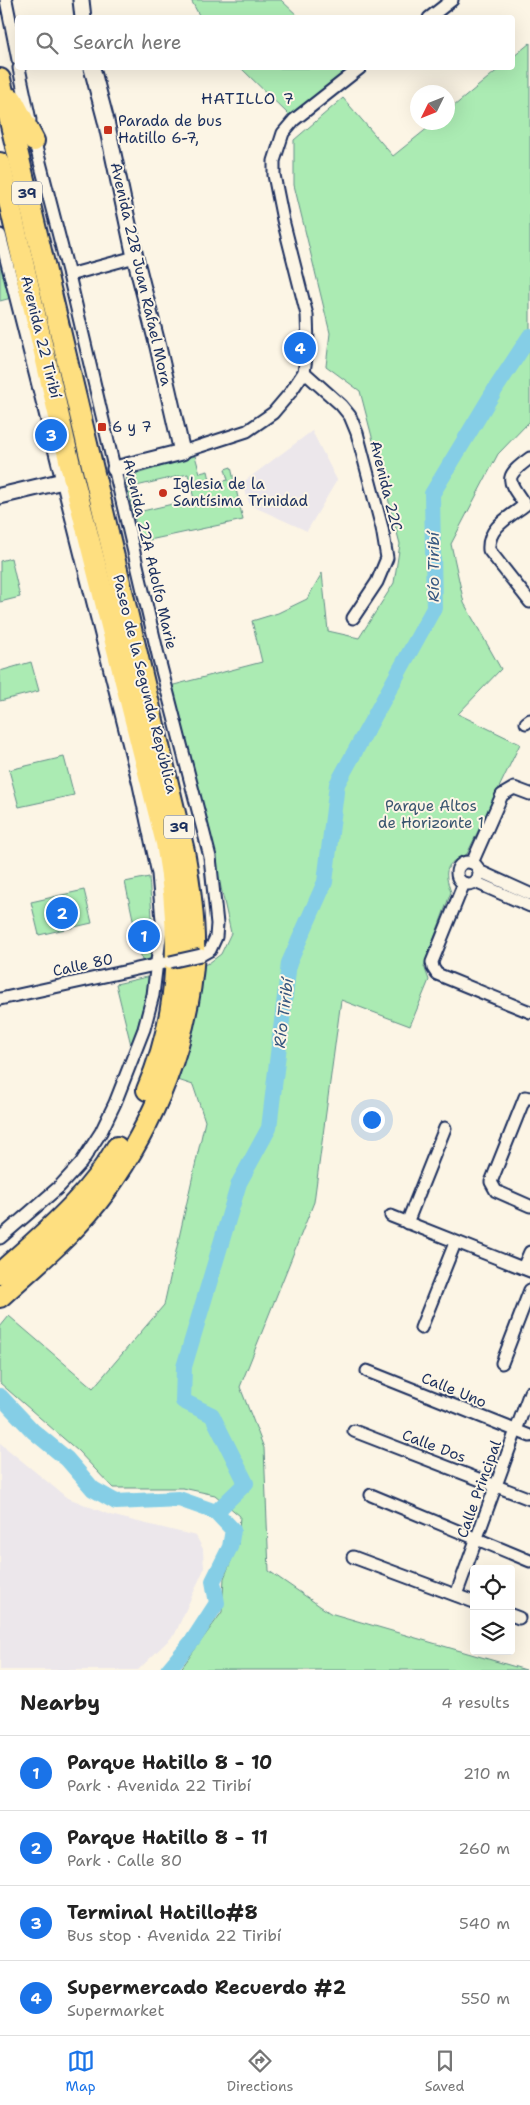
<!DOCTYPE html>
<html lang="en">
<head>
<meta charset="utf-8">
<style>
  :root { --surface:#fff; --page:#f2f2f2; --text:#222; --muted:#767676; --line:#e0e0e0; --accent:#1a73e8 }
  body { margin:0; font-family:"Shantell Sans",sans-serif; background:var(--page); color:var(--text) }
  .controls { position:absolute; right:15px; bottom:15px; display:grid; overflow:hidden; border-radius:5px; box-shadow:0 5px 20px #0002 }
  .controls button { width:45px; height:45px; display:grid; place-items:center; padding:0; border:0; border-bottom:1px solid var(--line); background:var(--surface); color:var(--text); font:25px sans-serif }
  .compass { position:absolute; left:410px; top:85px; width:45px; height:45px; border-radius:50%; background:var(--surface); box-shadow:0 5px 20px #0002; rotate:227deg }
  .you { position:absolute; left:371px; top:1119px; width:18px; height:18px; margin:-12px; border:4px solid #fff; border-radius:50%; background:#1a73e8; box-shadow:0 0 0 8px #1a73e833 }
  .badge { display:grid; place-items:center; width:32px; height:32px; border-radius:50%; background:var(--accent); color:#fff; font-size:16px; font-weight:700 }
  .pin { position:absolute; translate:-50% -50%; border:2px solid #fff; box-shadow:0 1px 5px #0006 }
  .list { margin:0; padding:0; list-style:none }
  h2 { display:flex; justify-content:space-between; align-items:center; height:65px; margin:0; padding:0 20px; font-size:21px }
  h2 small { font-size:16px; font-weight:400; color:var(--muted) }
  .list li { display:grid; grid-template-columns:32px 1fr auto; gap:15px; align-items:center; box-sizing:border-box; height:75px; padding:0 20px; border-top:1px solid var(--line) }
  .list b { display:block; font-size:19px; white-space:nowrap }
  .list p { margin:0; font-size:16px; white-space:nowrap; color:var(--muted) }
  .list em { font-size:16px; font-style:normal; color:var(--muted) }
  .icon { flex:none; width:28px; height:28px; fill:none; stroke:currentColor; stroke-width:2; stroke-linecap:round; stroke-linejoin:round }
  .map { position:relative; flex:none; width:530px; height:1670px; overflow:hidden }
  .search { position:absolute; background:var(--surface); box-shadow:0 5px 20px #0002; left:15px; right:15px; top:15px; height:55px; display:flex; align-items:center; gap:12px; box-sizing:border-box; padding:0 18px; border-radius:5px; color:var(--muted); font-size:19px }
  .sheet { height:365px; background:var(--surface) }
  nav { display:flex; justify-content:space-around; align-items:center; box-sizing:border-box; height:70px; border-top:1px solid var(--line); background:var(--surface); font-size:14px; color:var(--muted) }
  nav a { display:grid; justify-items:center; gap:2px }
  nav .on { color:var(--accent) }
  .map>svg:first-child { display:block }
  .built { fill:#ece7eb }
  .green { fill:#abebb3; stroke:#638d88; fill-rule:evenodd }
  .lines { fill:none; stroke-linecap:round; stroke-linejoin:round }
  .river { stroke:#85cee6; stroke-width:16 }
  .street-casing { stroke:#1b2f5e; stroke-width:15 }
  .secondary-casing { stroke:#1b2f5e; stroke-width:19 }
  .highway-casing { stroke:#1b2f5e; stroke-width:24 }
  .street { stroke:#fcf5e5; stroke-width:11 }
  .secondary { stroke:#fcf5e5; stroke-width:15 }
  .highway { stroke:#fedf80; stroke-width:20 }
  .street-bridge-casing { stroke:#1b2f5e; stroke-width:15; stroke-linecap:butt }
  .street-bridge { stroke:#fcf5e5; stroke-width:11 }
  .poi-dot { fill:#c8321e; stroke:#fcf5e5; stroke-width:2 }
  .labels { text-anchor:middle; stroke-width:4; stroke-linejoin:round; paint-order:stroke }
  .shield { fill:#fcf5e5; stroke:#5e6a86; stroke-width:1 }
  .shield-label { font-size:14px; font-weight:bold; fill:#1b2f5e }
  .poi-label { font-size:15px; fill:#1b2f5e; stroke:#fcf5e5; text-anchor:start }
  .street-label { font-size:15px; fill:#1b2f5e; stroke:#fcf5e5 }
  .park-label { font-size:15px; fill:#38556f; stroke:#fcf5e5 }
  .neighbourhood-label { font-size:16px; letter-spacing:1px; fill:#1b2f5e; stroke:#fcf5e5 }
  .water-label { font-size:16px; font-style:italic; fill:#365780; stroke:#fcf5e5 }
</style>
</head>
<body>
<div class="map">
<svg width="530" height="1670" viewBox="0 0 530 1670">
  <rect width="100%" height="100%" fill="#fcf5e5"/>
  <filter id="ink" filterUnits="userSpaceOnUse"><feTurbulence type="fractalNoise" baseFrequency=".02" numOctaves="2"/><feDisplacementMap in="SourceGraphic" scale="10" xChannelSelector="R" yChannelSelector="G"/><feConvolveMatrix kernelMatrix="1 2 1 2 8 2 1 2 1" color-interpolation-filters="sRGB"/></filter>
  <g filter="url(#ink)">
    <!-- built -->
    <g class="built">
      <polygon points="312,431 337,480 307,531 250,505 242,483"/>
      <polygon points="0,1443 66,1497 110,1515 196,1536 203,1549 204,1569 175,1634 138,1670 0,1670"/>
    </g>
    <!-- green -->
    <g class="green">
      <polygon points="191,0 281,0 299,17 200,17"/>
      <path d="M 530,43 L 530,421 L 498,454 L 451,544 L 464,603 L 501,669 L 458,714 L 520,744 L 467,854 C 445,863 443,871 451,892 L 424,966 L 429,980 L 410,1026 L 341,1000 L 314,1202 L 240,1387 L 264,1448 L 269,1571 L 330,1613 L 526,1670 L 180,1670 L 222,1612 L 224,1578 L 238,1544 L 240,1516 L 215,1495 L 183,1488 L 113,1488 L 78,1451 L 0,1383 L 0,1327 L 9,1316 L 93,1388 L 164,1305 L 205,1121 L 193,1085 L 178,1080 L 191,1039 L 203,965 L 209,963 L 221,954 L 231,933 L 209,833 L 170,686 L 262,662 L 252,621 L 278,613 L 307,599 L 322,573 L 328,631 L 359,638 L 394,583 L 400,544 L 360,391 L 326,366 L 330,333 L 294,185 L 294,140 L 343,98 L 393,156 L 434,123 L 448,122 L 448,111 L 500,68 L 512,68 L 513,57 Z"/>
      <polygon points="241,68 344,68 347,72 290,116"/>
      <polygon points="0,255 11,298 0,301"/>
      <path d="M 195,456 L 200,473 L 208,471 L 211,484 L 228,480 L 225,469 L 231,467 L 243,520 L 140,542 L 126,481 L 127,477 ZM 188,474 L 194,499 L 138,512 L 132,487 Z"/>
      <polygon points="11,558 20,597 0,602 0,561"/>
      <polygon points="31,662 39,691 0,701 0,671"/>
      <polygon points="64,757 74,795 19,807 9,770"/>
      <path d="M 149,877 C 150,895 157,950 148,963 L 143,965 L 125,882 Z"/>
      <polygon points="84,890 92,923 39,935 31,902"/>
      <polygon points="151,976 132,1049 116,984"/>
    </g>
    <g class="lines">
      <!-- river -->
      <g class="river">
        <polyline points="0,1396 33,1431 67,1459 93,1489 116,1502 179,1499 216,1512 233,1530 230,1547 213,1581 217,1603 193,1640 168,1670"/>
        <polyline points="216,1512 246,1483 212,1415 183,1401 184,1367 239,1183 269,1128 289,963 325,882 337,784 434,608 432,494 496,388 530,336"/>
      </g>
      <!-- street casing -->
      <g class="street-casing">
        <g id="street">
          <polyline points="6,0 18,60"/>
          <polyline points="429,18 452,0"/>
          <polyline points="19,68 30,120"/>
          <polyline points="33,135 69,275 159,659 210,857 217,924 216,937 210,950 201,955"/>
          <polyline points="0,235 139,785 158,874 162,920 153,995 144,1029 115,1103 101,1132 81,1163 59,1187 0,1238"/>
          <polyline points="69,275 135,257"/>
          <polyline points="304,372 341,405 350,416 357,433 382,528 387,558 377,582 353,618"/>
          <polyline points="182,452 247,431 273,413 290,393 304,372 308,344 307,315 283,220 274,175 274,161 283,133 294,120 360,68"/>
          <path d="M 530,458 C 503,478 507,479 525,505 C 509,517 487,528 489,550 L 530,602"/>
          <polyline points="526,723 530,720"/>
          <circle cx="468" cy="873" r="11"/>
          <polyline points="472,863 502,795 514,788 530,794"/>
          <polyline points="479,871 530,894"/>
          <polyline points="475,882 530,906"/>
          <polyline points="464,883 432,962 433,968 437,974 530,1012"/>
          <polyline points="0,999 164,963"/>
          <polyline points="530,1098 525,1097 491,1182 496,1191 530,1206"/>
          <polyline points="391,1216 530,1271"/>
          <polyline points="407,1223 445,1128"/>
          <polyline points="523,1268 530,1252"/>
          <polyline points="421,1328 455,1243"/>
          <polyline points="502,1363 530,1290"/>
          <polyline points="367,1371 530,1436"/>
          <polyline points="354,1431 530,1499"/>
          <polyline points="371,1495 530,1561"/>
          <polyline points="353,1557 474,1602"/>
          <polyline points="456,1595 530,1392"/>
          <polyline points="511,1615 519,1618"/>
        </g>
      </g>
      <!-- secondary casing -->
      <g class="secondary-casing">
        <g id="secondary">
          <polyline points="81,0 83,18"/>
          <polyline points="92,68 106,121 135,257 158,347 182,452 115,469"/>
          <polyline points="0,496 63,481"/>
        </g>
      </g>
      <!-- highway casing -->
      <g class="highway-casing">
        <g id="highway">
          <path d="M 0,79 L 184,851 C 190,885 195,919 194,953 C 189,1039 155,1123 105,1192 C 76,1232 36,1264 0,1297"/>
          <polyline points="12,99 34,141"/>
          <path d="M 0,163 L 70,464 L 166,843 C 181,927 182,1010 147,1090"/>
          <path d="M 0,1273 C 42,1235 89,1197 117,1147"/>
        </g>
      </g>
      <!-- street -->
      <use href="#street" class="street"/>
      <!-- secondary -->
      <use href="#secondary" class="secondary"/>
      <!-- highway -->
      <use href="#highway" class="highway"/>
      <!-- street-bridge casing -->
      <g class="street-bridge-casing">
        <polyline id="street-bridge" points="170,962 201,955"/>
      </g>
      <!-- street-bridge -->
      <use href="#street-bridge" class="street-bridge"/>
    </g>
  </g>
  <!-- markers -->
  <g class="poi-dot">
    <rect x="103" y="125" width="10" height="10" rx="2.5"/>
    <rect x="97" y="422" width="10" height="10" rx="2.5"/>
    <circle cx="163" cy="493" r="5"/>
  </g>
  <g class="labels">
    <!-- shield labels -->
    <g class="shield">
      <rect x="12" y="181.5" width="30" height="23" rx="4"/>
      <rect x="164" y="815.5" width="30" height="23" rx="4"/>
    </g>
    <g class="shield-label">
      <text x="27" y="198">39</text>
      <text x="179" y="832">39</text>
    </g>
    <!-- poi labels -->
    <g class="poi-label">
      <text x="118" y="126">Parada de bus<tspan x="118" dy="17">Hatillo 6-7,</tspan></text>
      <text x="112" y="432">6 y 7</text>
      <text x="173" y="489">Iglesia de la<tspan x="173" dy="17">Santísima Trinidad</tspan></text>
    </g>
    <!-- street labels -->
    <g class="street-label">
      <text transform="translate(141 274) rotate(77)" y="5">Avenida 22B Juan Rafael Mora</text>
      <text transform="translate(41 337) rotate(76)" y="5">Avenida 22 Tiribí</text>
      <text transform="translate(386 486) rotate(76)" y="5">Avenida 22C</text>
      <text transform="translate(150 554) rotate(77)" y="5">Avenida 22A Adolfo Marie</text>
      <text transform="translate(145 684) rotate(76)" y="5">Paseo de la Segunda República</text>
      <text transform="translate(83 965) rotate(-12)" y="5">Calle 80</text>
      <text transform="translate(454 1390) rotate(22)" y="5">Calle Uno</text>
      <text transform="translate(434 1446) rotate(21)" y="5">Calle Dos</text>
      <text transform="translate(479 1489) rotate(-70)" y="5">Calle Principal</text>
    </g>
    <!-- park labels -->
    <g class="park-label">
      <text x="431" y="811">Parque Altos<tspan x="431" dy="17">de Horizonte 1</tspan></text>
    </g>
    <!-- neighbourhood labels -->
    <g class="neighbourhood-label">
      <text x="248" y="104">HATILLO 7</text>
    </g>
    <!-- water labels -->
    <g class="water-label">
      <text transform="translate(433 567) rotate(-90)" y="6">Río Tiribí</text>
      <text transform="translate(283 1013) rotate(-83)" y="6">Río Tiribí</text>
    </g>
  </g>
</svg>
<div class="controls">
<button><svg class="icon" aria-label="locate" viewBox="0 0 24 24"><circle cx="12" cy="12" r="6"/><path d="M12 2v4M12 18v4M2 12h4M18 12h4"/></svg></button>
<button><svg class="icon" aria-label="layers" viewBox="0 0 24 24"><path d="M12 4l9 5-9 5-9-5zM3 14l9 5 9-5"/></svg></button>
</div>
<svg class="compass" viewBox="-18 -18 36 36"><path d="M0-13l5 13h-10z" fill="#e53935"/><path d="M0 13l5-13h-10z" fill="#767676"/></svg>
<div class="you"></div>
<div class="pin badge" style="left:144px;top:936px">1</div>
<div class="pin badge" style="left:62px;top:913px">2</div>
<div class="pin badge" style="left:51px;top:435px">3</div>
<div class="pin badge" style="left:300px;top:348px">4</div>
<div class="search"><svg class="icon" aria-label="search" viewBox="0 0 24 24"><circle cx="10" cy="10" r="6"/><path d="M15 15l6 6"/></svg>Search here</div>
</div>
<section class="sheet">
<h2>Nearby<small>4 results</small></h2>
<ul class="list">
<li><span class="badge">1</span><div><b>Parque Hatillo 8 - 10</b><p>Park · Avenida 22 Tiribí</p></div><em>210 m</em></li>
<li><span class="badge">2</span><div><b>Parque Hatillo 8 - 11</b><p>Park · Calle 80</p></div><em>260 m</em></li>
<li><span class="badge">3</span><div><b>Terminal Hatillo#8</b><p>Bus stop · Avenida 22 Tiribí</p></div><em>540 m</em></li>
<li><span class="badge">4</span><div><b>Supermercado Recuerdo #2</b><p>Supermarket</p></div><em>550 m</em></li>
</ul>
</section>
<nav>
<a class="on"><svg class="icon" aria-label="map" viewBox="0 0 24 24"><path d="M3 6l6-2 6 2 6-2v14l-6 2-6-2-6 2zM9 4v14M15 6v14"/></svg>Map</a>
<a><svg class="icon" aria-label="directions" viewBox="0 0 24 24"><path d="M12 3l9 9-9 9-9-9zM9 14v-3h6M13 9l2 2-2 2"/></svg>Directions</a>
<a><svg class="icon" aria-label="saved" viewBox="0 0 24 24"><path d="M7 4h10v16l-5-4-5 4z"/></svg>Saved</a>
</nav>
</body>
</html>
